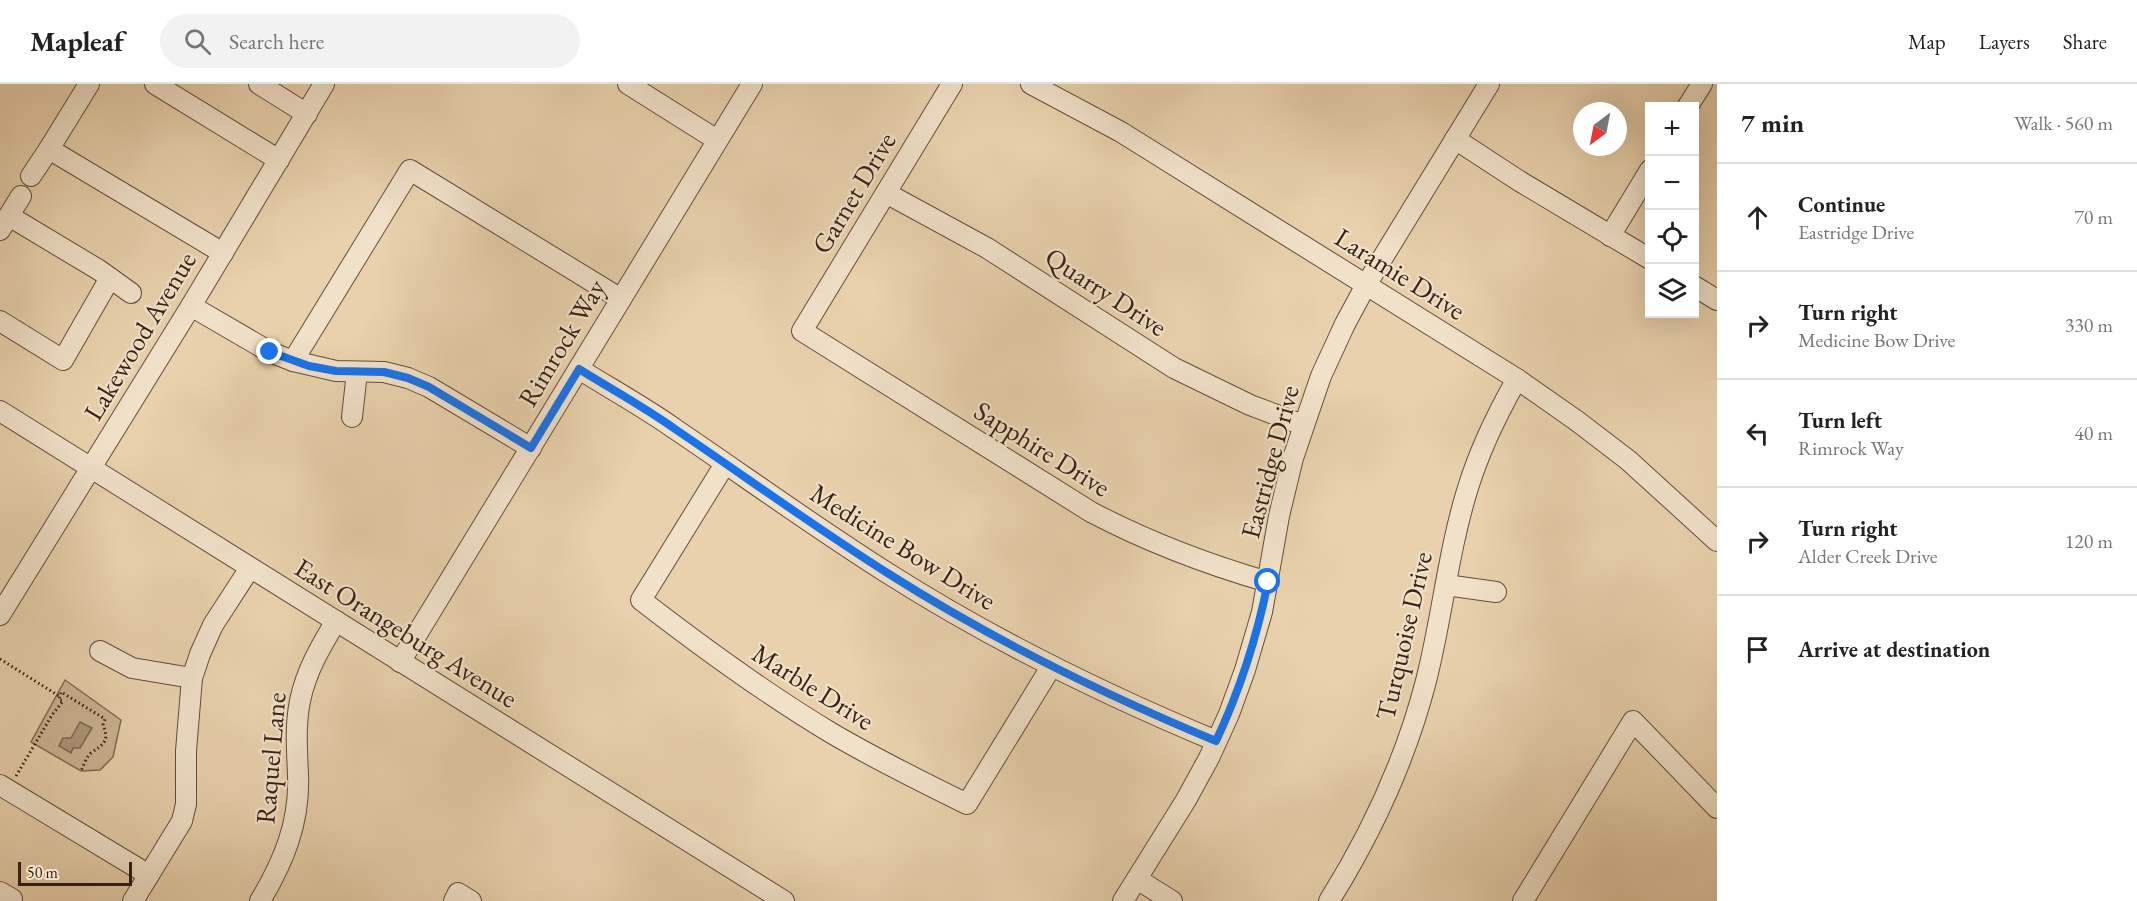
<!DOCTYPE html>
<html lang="en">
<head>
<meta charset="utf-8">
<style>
  :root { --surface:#fff; --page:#f2f2f2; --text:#222; --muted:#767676; --line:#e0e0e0 }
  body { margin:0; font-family:"EB Garamond",serif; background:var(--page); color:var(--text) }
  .controls { position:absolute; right:18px; top:18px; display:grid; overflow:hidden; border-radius:0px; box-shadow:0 6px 24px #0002 }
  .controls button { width:54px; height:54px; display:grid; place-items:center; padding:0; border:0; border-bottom:2px solid var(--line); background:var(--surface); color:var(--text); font:30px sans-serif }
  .compass { position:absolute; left:1573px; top:18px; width:54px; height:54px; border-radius:50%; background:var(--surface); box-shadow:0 6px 24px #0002; rotate:212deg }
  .scale { position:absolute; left:18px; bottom:15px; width:114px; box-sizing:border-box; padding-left:6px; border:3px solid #382216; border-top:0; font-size:16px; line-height:21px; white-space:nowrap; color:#382216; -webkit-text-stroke:4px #f0e1c9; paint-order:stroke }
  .stop { position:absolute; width:18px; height:18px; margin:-14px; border:4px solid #1a73e8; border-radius:50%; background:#fff }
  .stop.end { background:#1a73e8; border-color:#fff; box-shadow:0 2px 6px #0008 }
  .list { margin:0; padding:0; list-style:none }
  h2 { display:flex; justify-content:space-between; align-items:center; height:78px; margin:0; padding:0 24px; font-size:26px }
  h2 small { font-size:20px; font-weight:400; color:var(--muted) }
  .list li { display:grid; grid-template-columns:39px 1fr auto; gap:18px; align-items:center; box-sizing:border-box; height:108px; padding:0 24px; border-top:2px solid var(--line) }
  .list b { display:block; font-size:22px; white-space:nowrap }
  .list p { margin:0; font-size:20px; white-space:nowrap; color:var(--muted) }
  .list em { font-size:20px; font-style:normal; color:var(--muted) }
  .icon { flex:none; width:33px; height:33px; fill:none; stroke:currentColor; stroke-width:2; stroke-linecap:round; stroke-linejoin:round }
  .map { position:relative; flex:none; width:1717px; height:817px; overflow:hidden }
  header { display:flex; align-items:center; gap:36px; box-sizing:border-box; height:84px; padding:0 30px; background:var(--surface); border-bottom:2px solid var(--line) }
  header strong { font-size:28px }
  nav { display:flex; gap:33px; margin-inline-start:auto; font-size:21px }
  .search { width:420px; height:54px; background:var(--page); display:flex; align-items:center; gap:15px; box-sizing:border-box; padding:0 21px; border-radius:33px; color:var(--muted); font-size:22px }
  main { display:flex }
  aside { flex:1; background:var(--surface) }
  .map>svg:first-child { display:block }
  .green { fill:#cab392; stroke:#816a54; stroke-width:1.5 }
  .water { fill:#ac9679; stroke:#7e6851; stroke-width:1.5 }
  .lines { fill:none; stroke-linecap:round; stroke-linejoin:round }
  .minor-casing { stroke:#644e3c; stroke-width:22 }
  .path { stroke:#382216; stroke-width:3; stroke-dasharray:1.5 3; stroke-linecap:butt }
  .minor { stroke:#f0e1c9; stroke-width:20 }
  .route { stroke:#1a73e8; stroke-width:8 }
  .labels { text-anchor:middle; stroke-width:4.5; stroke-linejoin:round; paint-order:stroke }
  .street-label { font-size:27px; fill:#382216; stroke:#f0e1c9 }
</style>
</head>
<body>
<header>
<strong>Mapleaf</strong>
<div class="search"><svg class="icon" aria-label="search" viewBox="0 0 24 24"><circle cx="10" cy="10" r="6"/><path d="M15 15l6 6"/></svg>Search here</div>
<nav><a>Map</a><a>Layers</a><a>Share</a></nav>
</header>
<main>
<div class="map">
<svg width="1717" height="817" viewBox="0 0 1717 817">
  <rect width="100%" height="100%" fill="#e8d1ac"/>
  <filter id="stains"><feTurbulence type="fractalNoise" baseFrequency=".00333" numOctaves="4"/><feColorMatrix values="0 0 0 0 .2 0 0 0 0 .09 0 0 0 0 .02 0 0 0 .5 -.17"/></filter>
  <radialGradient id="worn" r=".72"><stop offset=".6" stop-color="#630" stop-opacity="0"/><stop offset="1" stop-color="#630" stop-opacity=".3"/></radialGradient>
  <!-- green -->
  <polygon class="green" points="65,596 121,636 113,673 100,686 81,687 31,658"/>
  <!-- water -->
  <polygon class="water" points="80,638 92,644 80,664 73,664 71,669 59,662 63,654 71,654"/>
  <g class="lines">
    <!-- minor casing -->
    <g class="minor-casing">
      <g id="minor">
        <polyline points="155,0 279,76"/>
        <polyline points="259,0 307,30"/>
        <polyline points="628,0 717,56"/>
        <path d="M 952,0 L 802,247 L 1091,428 C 1148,458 1206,480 1268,498"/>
        <polyline points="1031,0 1121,48 1517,295 1577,337 1628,376 1717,457"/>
        <polyline points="1688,22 1702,0"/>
        <polyline points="1455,55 1521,98 1650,175"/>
        <polyline points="49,65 223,169"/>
        <polyline points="31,92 49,65 89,0"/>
        <polyline points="886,109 987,164 1174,284 1250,321 1303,341"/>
        <polyline points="9,132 99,186 131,209"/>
        <polyline points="0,146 21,112"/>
        <polyline points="1610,152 1650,86"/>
        <polyline points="1694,202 1717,216"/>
        <polyline points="191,222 270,268 293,277 336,287 384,288 408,294 429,303 531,364"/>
        <polyline points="0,237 63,276 110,194"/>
        <polyline points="293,277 410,86 621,215"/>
        <path d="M 579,285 C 611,305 644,323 675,345 C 746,393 816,444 889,490 C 993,556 1103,610 1216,657"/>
        <polyline points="0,327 784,817"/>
        <polyline points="352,333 357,288"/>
        <path d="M 725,380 L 641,516 C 703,564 766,610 833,650 C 876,675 922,698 967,720 L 1051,583"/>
        <polyline points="1446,501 1496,508"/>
        <polyline points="0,531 191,222 324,0"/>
        <polyline points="100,567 132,584 192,594"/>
        <polyline points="400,578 752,0"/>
        <polyline points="0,701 149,791"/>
        <polyline points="1137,795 1172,817"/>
        <polyline points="0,808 12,815 10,817"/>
        <polyline points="133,817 182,737 186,720 186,667 192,594 200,570 213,541 250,484"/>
        <path d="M 260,817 C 284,777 300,738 298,691 C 297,665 295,642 300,617 C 306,587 321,562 336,537"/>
        <polyline points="454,817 458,809 471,817"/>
        <polyline points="1123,817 1186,716 1209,674 1229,630 1245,586 1262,528 1279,432 1293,374 1321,292 1345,240 1366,201 1489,0"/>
        <path d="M 1329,817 C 1371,750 1406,674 1426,597 C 1442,534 1448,469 1467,407 C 1479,367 1497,330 1517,295"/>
        <polyline points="1523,817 1633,637 1717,724"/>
      </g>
    </g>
    <!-- path -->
    <g class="path">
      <polyline points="0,575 59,612"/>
      <path d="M 16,692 L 52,631 L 63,617 L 59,616 L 61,608 L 105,635 L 103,641 C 110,658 103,660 91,669 C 86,673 84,681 81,687"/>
    </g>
    <!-- minor -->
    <use href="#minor" class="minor"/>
  </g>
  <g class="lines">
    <!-- route -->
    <path class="route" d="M 270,268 L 309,282 L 336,287 L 384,288 L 408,294 L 429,303 L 531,364 L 579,285 C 611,305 644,323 675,345 C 746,393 816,444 889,490 C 993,556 1103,610 1216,657 C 1240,606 1257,553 1268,498"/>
  </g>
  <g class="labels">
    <!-- street labels -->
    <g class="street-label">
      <text transform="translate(854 109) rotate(-59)" y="9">Garnet Drive</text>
      <text transform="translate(1400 190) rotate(32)" y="9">Laramie Drive</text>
      <text transform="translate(1106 208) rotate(33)" y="9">Quarry Drive</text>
      <text transform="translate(140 252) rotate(-59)" y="9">Lakewood Avenue</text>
      <text transform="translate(562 259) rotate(-59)" y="9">Rimrock Way</text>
      <text transform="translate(1042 365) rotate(32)" y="9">Sapphire Drive</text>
      <text transform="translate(1270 378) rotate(-75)" y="9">Eastridge Drive</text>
      <text transform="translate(903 463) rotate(32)" y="9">Medicine Bow Drive</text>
      <text transform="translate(406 549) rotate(32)" y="9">East Orangeburg Avenue</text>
      <text transform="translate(1404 552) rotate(-77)" y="9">Turquoise Drive</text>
      <text transform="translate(813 603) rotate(32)" y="9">Marble Drive</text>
      <text transform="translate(271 674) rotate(-85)" y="9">Raquel Lane</text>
    </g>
  </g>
  <rect width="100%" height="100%" filter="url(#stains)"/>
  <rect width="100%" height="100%" fill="url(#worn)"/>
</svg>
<div class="controls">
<button>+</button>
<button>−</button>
<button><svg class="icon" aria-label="locate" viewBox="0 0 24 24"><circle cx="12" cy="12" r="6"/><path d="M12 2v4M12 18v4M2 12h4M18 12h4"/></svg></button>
<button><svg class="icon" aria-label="layers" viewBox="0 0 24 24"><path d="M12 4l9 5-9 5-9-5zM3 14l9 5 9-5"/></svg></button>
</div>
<svg class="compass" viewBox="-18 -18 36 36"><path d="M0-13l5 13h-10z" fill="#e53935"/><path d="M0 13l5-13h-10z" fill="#767676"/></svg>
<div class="scale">50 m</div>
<div class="stop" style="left:1268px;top:498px"></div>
<div class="stop end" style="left:270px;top:268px"></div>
</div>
<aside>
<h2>7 min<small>Walk · 560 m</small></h2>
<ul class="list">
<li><svg class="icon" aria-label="ahead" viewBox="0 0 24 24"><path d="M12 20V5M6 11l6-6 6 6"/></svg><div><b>Continue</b><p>Eastridge Drive</p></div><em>70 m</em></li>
<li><svg class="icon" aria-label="right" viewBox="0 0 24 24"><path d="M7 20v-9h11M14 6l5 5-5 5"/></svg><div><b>Turn right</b><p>Medicine Bow Drive</p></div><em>330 m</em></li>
<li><svg class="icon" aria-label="left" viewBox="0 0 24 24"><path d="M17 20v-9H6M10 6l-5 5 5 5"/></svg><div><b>Turn left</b><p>Rimrock Way</p></div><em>40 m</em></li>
<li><svg class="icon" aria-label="right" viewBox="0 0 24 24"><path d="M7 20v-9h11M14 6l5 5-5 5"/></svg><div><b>Turn right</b><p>Alder Creek Drive</p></div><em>120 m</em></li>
<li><svg class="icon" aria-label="arrive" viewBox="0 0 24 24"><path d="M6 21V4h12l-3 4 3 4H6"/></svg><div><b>Arrive at destination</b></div></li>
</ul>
</aside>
</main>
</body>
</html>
